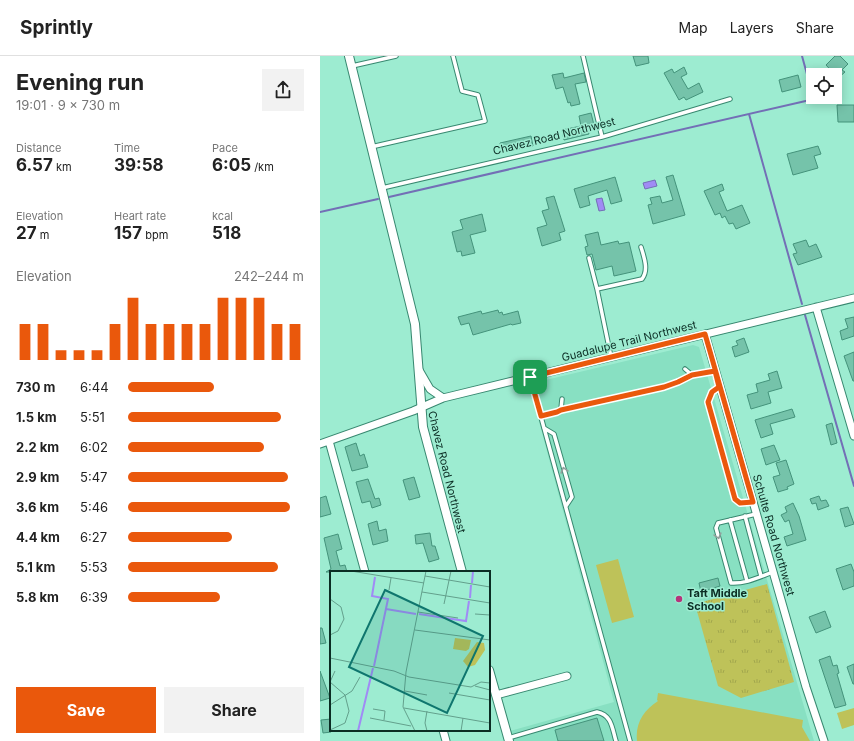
<!DOCTYPE html>
<html lang="en">
<head>
<meta charset="utf-8">
<style>
	:root { --surface:#fff; --page:#f2f2f2; --text:#222; --muted:#767676; --line:#e0e0e0; --accent:#ea580c }
	body { margin:0; font-family:Inter,sans-serif; background:var(--page); color:var(--text); height:100vh; display:flex; flex-direction:column; font-size:15px; white-space:nowrap }
	* { box-sizing:border-box; margin:0 }
	p { font-size:13px; color:var(--muted) }
	.icon { flex:none; width:22px; height:22px; fill:none; stroke:currentColor; stroke-width:2; stroke-linecap:round; stroke-linejoin:round }
	.map { position:relative; flex:1; overflow:hidden }
	.details { display:flex; flex-direction:column; background:var(--surface); width:320px }
	.details>* { flex:none }
	.tools { position:absolute; left:486px; top:12px; display:grid; gap:8px }
	.tools a { display:grid; place-items:center; width:36px; height:36px; border-radius:0px; background:var(--surface); box-shadow:0 2px 10px #0003; font-size:20px }
	.pin { position:absolute; display:grid; place-items:center; width:34px; height:34px; color:#fff; margin:-17px; border-radius:8px; box-shadow:0 2px 6px #0006 }
	.round { display:grid; place-items:center; flex:none; width:42px; height:42px; border-radius:0px; background:var(--page) }
	.head { display:flex; align-items:center; justify-content:space-between; height:68px; padding:0 16px }
	h1 { font-size:22px; font-weight:700; line-height:30px }
	.figures { display:grid; grid-template-columns:repeat(3,1fr); gap:6px; height:68px; padding:4px 16px }
	.figures div { display:grid; align-content:center }
	.figures b { font-size:17px; font-weight:700 }
	.figures small { font-size:11px; font-weight:400 }
	.figures p { font-size:11px }
	.chart { height:112px; padding:8px 16px }
	.chart p { display:flex; justify-content:space-between }
	.chart svg { width:100%; height:72px; margin-top:4px; stroke:var(--accent); stroke-width:6 }
	.action { display:flex; gap:8px; margin-top:auto; padding:8px 16px }
	.action a { flex:1; height:46px; border-radius:0px; background:var(--accent); color:#fff; font-size:16px; font-weight:700; line-height:46px; text-align:center }
	.action a+a { background:var(--page); color:var(--text) }
	ul { padding:0 16px; list-style:none; font-size:13px }
	li { display:grid; grid-template-columns:64px 48px 1fr; align-items:center; height:30px }
	li i { height:10px; border-radius:5px; background:var(--accent) }
	header { display:flex; align-items:center; gap:24px; box-sizing:border-box; height:56px; padding:0 20px; background:var(--surface); border-bottom:1px solid var(--line) }
	header strong { font-size:19px }
	nav { display:flex; gap:22px; margin-inline-start:auto; font-size:14px }
	main { display:flex; flex:1; min-height:0 }
	.map>svg:first-child { display:block }
</style>
</head>
<body>
<header>
<strong>Sprintly</strong>
<nav><a>Map</a><a>Layers</a><a>Share</a></nav>
</header>
<main>
<section class="details">
<div class="head"><div><h1>Evening run</h1><p>19:01 · 9 × 730 m</p></div><a class="round"><svg class="icon" aria-label="share" viewBox="0 0 24 24"><path d="M12 15V3M7 8l5-5 5 5M5 13v7h14v-7"/></svg></a></div>
<div class="figures">
<div><p>Distance</p><b>6.57<small> km</small></b></div>
<div><p>Time</p><b>39:58</b></div>
<div><p>Pace</p><b>6:05<small> /km</small></b></div>
</div>
<div class="figures">
<div><p>Elevation</p><b>27<small> m</small></b></div>
<div><p>Heart rate</p><b>157<small> bpm</small></b></div>
<div><p>kcal</p><b>518</b></div>
</div>
<div class="chart"><p><span>Elevation</span>242–244 m</p>
<svg viewBox="0 0 160 44" preserveAspectRatio="none"><path d="M5 44V22M15 44V22M25 44V38M35 44V38M45 44V38M55 44V22M65 44V6M75 44V22M85 44V22M95 44V22M105 44V22M115 44V6M125 44V6M135 44V6M145 44V22M155 44V22"/></svg>
</div>
<ul>
<li><b>730 m</b>6:44<i style="width:49%"></i></li>
<li><b>1.5 km</b>5:51<i style="width:87%"></i></li>
<li><b>2.2 km</b>6:02<i style="width:77%"></i></li>
<li><b>2.9 km</b>5:47<i style="width:91%"></i></li>
<li><b>3.6 km</b>5:46<i style="width:92%"></i></li>
<li><b>4.4 km</b>6:27<i style="width:59%"></i></li>
<li><b>5.1 km</b>5:53<i style="width:85%"></i></li>
<li><b>5.8 km</b>6:39<i style="width:52%"></i></li>
</ul>
<div class="action"><a>Save</a><a>Share</a></div>
</section>
<div class="map">
<svg width="534" height="685" viewBox="0 0 534 685">
	<defs>
		<pattern id="grass-tufts" width="24" height="20" patternUnits="userSpaceOnUse"><rect width="24" height="20" fill="#bec259"/><path d="M3 7l-1-3M5 7V3M7 7l1-3M15 17l-1-3M17 17v-4M19 17l1-3" fill="none" stroke="#a2a74d"/></pattern>
	</defs>
	<rect width="100%" height="100%" fill="#9decd1"/>
	<path fill="#88e0c2" d="M373 289 379 291 494 685H193L190 675 294 646 209 328Z"/>
	<path fill="url(#grass-tufts)" d="M447 528 474 626 421 642 398 630 375 548Z"/>
	<path fill="#bec259" d="M298 503 314 561 292 567 276 509Z
		M338 637 483 664 482 671 490 685H317C315 667 324 654 338 645L337 644Z
		M534 652V669L522 673 517 657Z"/>
	<path fill="#a08bf5" stroke="#736fb6" d="M335 124 337 130 325 133 323 127Z
		M282 142 285 154 279 155 276 143Z"/>
	<g fill="none" stroke-linecap="round" stroke-linejoin="round">
		<path stroke="#736fb6" stroke-width="2" d="M429 58 482 248
			M69 141 490 44 493 40 482 0
			M0 156 58 143
			M485 259 534 430"/>
	</g>
	<path fill="#75c3aa" stroke="#44937b" d="M313 0H328L329 7 316 10Z
		M515 0H520L528 8 522 14 525 16 518 22 506 9Z
		M364 11 367 18 361 21 368 33 379 27 383 36 366 44 364 41 359 44 344 17 352 13 354 17Z
		M243 17 244 22 264 17 266 26 255 28 260 48 251 50 250 46 248 47 243 31 236 33 232 19Z
		M478 19 481 31 462 36 459 24Z
		M517 49H534V66H518Z
		M271 57 274 69 267 71 269 78 244 84 242 74 261 70 259 60Z
		M211 80 213 90 182 96 180 87Z
		M498 90 501 98 494 100 498 112 473 119 467 98Z
		M353 119 365 159 333 168 328 149 332 148 330 142 340 140 342 147 353 144 346 121Z
		M295 121 302 145 291 148 287 134 268 140 270 149 260 152 254 133Z
		M402 128 404 134 399 136 407 155 422 149 430 167 416 173 413 167 409 168 405 160 402 162 400 157 395 159 384 135Z
		M234 140 245 175 239 177 241 184 222 190 217 172 227 169 222 155 229 153 226 142Z
		M162 158 166 175 150 179 155 197 142 200 141 195 137 196 132 176 143 173 140 164Z
		M278 176 281 189 298 185 299 188 309 186 316 215 294 220 292 210 276 214 272 198 267 199 265 191 268 190 265 179Z
		M486 184 489 191 496 188 502 201 478 209 473 198 477 197 473 188Z
		M178 254 179 257 182 256 183 259 198 255 201 267 192 269 191 268 153 279 149 267 141 269 138 261 161 255 162 258Z
		M534 261V280L522 284 520 275 528 272 525 263Z
		M424 282 429 296 415 301 412 291 418 289 416 285Z
		M534 296V325H533L524 300Z
		M457 315 462 332 448 336 451 347 431 353 427 339 438 336 436 328 450 324 448 318Z
		M472 353 475 361 450 368 453 378 441 382 435 364Z
		M512 367 517 387 511 389 506 369Z
		M36 387 40 400 44 398 48 411 32 415 25 391Z
		M454 389 460 404 446 409 441 393Z
		M466 404 474 428 467 431 468 433 458 436 453 421 460 419 456 407Z
		M94 421 100 441 89 444 83 424Z
		M48 423 55 443 59 442 61 449 52 452 50 445 42 447 36 426Z
		M6 440 11 458 0 461V442Z
		M499 440 501 445 506 444 509 450 498 454 496 447 492 448 490 443Z
		M473 447 479 460 486 484 467 490 464 481 473 478 469 464 465 466 461 459 467 456 465 451Z
		M528 451 534 468 525 471 520 453Z
		M57 465 59 475 66 473 68 485 53 489 48 468Z
		M110 477 112 490H115L119 503 109 506 103 487 96 488 95 479Z
		M18 478 22 493 16 495 20 510 25 509 27 516H6L11 513 4 482Z
		M531 508 534 516V530L523 534 516 513Z
		M398 522 400 530 381 536 379 527Z
		M505 555 511 571 496 577 489 561Z
		M0 572H2L6 587 0 588Z
		M510 600 513 610 517 609 519 617 517 618 526 649 515 652 499 604Z
		M534 608V628H533L527 611Z
		M0 615 10 642 0 645Z
		M277 662 284 685H238L235 674Z
		M11 663V676L3 677 1 664Z"/>
	<g fill="none" stroke-linecap="round" stroke-linejoin="round">
		<defs>
			<path id="service" d="M263 0 282 81
				M32 10 76 0
				M51 91 165 65 158 39 142 35 133 0
				M62 132 282 81 410 43
				M269 202 277 233
				M291 301 277 233 322 223C329 214 324 201 321 191
				M365 313 372 319 395 315
				M210 321 310 685
				M399 331 392 336 388 345 415 443 420 447 433 446
				M241 353 344 331 358 326 372 319
				M221 360 237 356 241 353 242 343
				M224 372 234 378 252 441 246 450
				M436 458 398 467 396 472 411 527C426 528 439 521 453 516
				M425 460 441 520
				M410 464 427 525
				M188 682 277 656C292 659 292 672 296 685"/>
			<path id="minor" d="M496 251 534 380
				M385 278 486 631 504 685
				M99 314 110 333 123 342
				M9 385 45 516
				M0 388 93 355 123 342 534 242
				M176 639 247 620
				M123 674 126 685"/>
			<path id="tertiary" d="M29 0 95 268 103 371 142 516
				M169 614 189 685"/>
		</defs>
		<use href="#service" stroke="#388870" stroke-width="5.5"/>
		<use href="#minor" stroke="#388870" stroke-width="9"/>
		<use href="#tertiary" stroke="#388870" stroke-width="10"/>
		<use href="#service" stroke="#fff" stroke-width="3.5"/>
		<use href="#minor" stroke="#fff" stroke-width="7"/>
		<use href="#tertiary" stroke="#fff" stroke-width="8"/>
	</g>
	<defs><path id="oneway-chevron" d="M-2-3.5L2.5 0L-2 3.5" fill="none" stroke-width="1.6" stroke-linecap="round" stroke-linejoin="round"/></defs>
	<g stroke="#91a09c">
		<use href="#oneway-chevron" transform="translate(244 414) rotate(-106)"/>
		<use href="#oneway-chevron" transform="translate(398 480) rotate(74)"/>
	</g>
	<g fill="none" stroke-linecap="round" stroke-linejoin="round">
		<defs>
			<path id="route" d="M210 321 385 278 433 446 420 447 415 443 388 346 392 336 399 331 395 315 372 319 358 326 344 331 241 354 237 356 221 360 210 321"/>
		</defs>
		<use href="#route" stroke="#fff" stroke-width="8"/>
		<use href="#route" stroke="#ea580c" stroke-width="5"/>
	</g>
	<circle fill="#b5337b" stroke="#9decd1" stroke-width="1.5" cx="359" cy="543" r="4"/>
	<g text-anchor="middle" stroke-width="3" stroke-linejoin="round" paint-order="stroke">
		<g font-size="11" fill="#0b2d24" stroke="#9decd1">
			<text transform="translate(234 80) rotate(-14)" y="4">Chavez Road Northwest</text>
			<text transform="translate(309 285) rotate(-14)" y="4">Guadalupe Trail Northwest</text>
			<text transform="translate(127 416) rotate(76)" y="4">Chavez Road Northwest</text>
			<text transform="translate(454 479) rotate(74)" y="4">Schulte Road Northwest</text>
		</g>
		<g font-size="11" font-weight="bold" fill="#0b2d24" stroke="#9decd1" text-anchor="start">
			<text x="367" y="541">Taft Middle<tspan x="367" dy="13">School</tspan></text>
		</g>
	</g>
	<g transform="translate(10 515)">
		<rect width="160" height="160" fill="#9decd1"/>
		<path d="M125 67 141 69 139 78 136 80 123 78Z" fill="#bec259"/>
		<path d="M147 71 154 72 155 79 145 94 138 96 133 90Z" fill="#bec259"/>
		<path fill="none" stroke="#a08bf5" stroke-width="2" d="M142 12 143 0M140 27 141 14M56 38 86 43M89 43 136 50 139 30M44 95 58 28 42 25 45 6M28 160 43 97"/>
		<path fill="none" stroke="#63a08c" stroke-width="1" d="M21 0 94 12M95 5 160 16M59 19 61 7M92 21 160 32M0 28 11 36 14 48 8 60 0 64M114 33 121 0M88 41 128 47M145 43 160 44M85 59 160 69M0 87 64 100 79 106 141 116 151 111 160 112M0 111 15 124 19 140 15 152 0 159M0 111 5 100M145 115 160 119M75 120 97 124M119 122 160 129M0 134 22 120 30 106M74 137 160 152M43 138 55 140 54 149M40 147 81 155M85 160 73 136 76 101 96 0M97 160 95 152 97 140M131 160 133 147"/>
		<path fill="#0f766e" fill-opacity="0.15" stroke="#0f766e" stroke-width="2" d="M55 19 153 65 117 142 19 96Z"/>
		<rect width="160" height="160" fill="none" stroke="#0b2d24" stroke-width="2"/>
	</g>
</svg>
<div class="tools">
<a><svg class="icon" aria-label="locate" viewBox="0 0 24 24"><circle cx="12" cy="12" r="6"/><path d="M12 2v4M12 18v4M2 12h4M18 12h4"/></svg></a>
</div>
<div class="pin" style="left:210px;top:321px;background:#1e9e55"><svg class="icon" aria-label="arrive" viewBox="0 0 24 24"><path d="M6 21V4h12l-3 4 3 4H6"/></svg></div>
</div>
</main>
</body>
</html>
